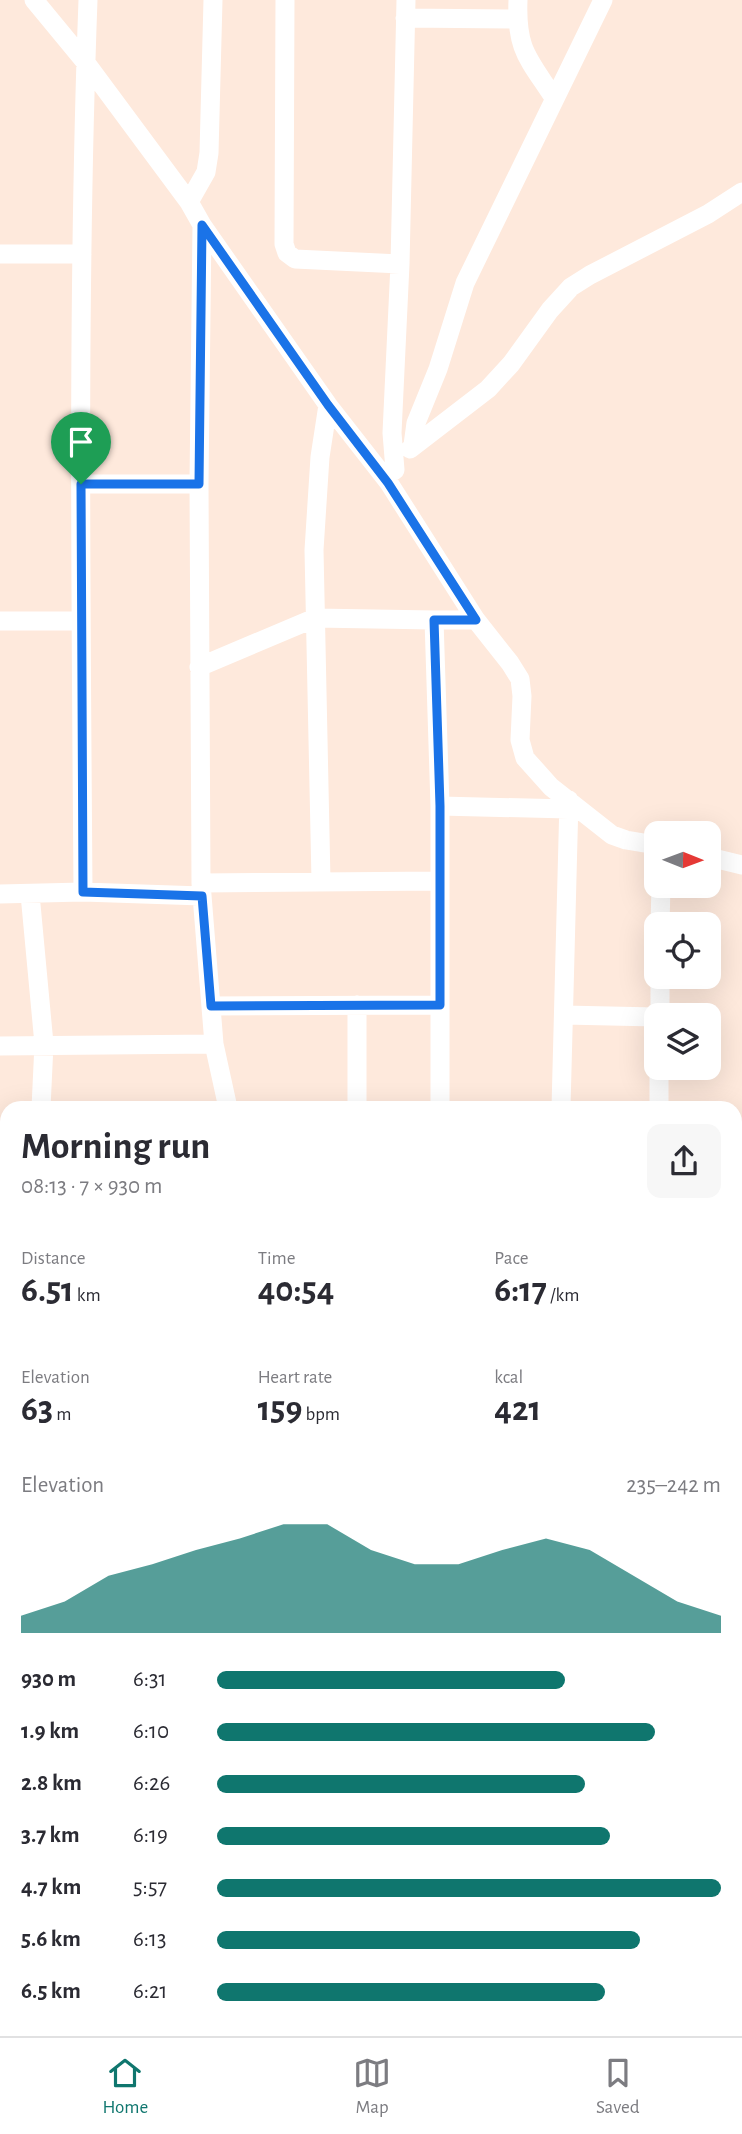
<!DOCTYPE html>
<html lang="en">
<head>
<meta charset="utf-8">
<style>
	:root { --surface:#fff; --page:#f7f7f7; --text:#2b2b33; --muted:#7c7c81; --line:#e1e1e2; --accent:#0f766e }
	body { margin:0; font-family:"Alegreya Sans",sans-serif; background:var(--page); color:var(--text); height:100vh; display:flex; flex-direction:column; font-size:26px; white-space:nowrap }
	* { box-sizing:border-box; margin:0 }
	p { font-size:23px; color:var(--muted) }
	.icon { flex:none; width:38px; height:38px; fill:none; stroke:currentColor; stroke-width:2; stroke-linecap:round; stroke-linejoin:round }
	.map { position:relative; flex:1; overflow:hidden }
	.panel { position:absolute; left:0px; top:1101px; width:742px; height:936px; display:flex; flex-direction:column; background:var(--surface); border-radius:21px 21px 0 0; box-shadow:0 7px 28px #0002 }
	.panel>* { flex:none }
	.needle { width:46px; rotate:91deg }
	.fabs { position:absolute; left:644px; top:821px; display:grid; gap:14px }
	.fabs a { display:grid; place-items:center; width:77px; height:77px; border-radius:14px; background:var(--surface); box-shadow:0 7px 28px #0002; font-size:35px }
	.pin { position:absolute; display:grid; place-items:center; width:60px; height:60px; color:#fff; margin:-72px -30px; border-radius:50% 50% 50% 0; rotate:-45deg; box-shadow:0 0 7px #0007 }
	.pin .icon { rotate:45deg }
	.round { display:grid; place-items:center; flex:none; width:74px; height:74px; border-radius:14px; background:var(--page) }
	.headline { display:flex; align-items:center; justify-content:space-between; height:119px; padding:0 21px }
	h1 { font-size:38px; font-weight:600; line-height:52px }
	.metrics { display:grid; grid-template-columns:repeat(3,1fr); gap:10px; height:119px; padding:7px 21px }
	.metrics div { display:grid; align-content:center }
	.metrics b { font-size:35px; font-weight:600 }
	.metrics small { font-size:19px; font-weight:400 }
	.metrics p { font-size:19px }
	.chart { height:196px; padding:14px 21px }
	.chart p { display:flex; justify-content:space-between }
	.chart svg { width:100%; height:126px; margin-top:7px; fill:var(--accent); opacity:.7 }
	ul { padding:0 21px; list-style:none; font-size:23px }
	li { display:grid; grid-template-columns:112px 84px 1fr; align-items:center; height:52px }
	li i { height:18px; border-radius:9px; background:var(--accent) }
	.tabs { display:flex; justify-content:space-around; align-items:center; height:98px; border-top:2px solid var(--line); background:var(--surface); font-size:19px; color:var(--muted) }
	.tabs a { display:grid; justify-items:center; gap:4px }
	.tabs .on { color:var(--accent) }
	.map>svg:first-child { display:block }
</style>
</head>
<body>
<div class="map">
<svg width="742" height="2036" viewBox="0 0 742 2036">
	<rect width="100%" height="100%" fill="#fee9dc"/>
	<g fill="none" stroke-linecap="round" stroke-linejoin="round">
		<path stroke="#fff" stroke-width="19" d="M34 0 86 63 189 202 202 225 328 405 389 483 476 620 510 663 520 679 522 696 520 740 525 758 551 787 612 835 626 840 656 845
			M285 0 284 244 287 253 295 259 400 264
			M518 0C516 50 528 58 554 98
			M405 18 517 19
			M189 202 206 172 209 153 213 0
			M202 225 199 484 201 883 214 1044 228 1108
			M0 254H82
			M413 445 416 423 438 369 465 283 603 0
			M410 449 488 389 511 364 550 310 571 287 590 275 708 214 742 192
			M395 470 392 433 400 264 406 0
			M81 484H199
			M434 620H476
			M0 621H81
			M199 667 315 618 434 620 440 806V1108
			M440 806 569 809
			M709 857 742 865
			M321 881 314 550 320 457 328 405
			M201 883 440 881
			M83 892C81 595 77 297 88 0
			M0 894 83 892 202 896
			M30 894 44 1044 41 1108
			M660 924 661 886
			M357 1005V1108
			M211 1006 440 1005
			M564 1015 656 1017
			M660 1015V976
			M0 1046 214 1044
			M561 1108 569 800
			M659 1108V1068
			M735 1250H742
			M0 1256H7
			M0 1383H7
			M0 1539H7
			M735 1630H742
			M3 1895 7 1827
			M735 1981 742 1984
			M3 2011 5 2036
			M735 2020 742 2024
			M306 2030V2036
			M448 2036V2030
			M563 2036V2030
			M685 2036V2030"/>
	</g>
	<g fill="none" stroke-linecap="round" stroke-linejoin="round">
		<defs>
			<path id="route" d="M202 225 328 405 388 483 476 620H434L440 806V1005L211 1006 202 896 83 892 81 484H199Z"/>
		</defs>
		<use href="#route" stroke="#fff" stroke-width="14"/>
		<use href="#route" stroke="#1a73e8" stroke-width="9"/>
	</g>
</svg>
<div class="fabs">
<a><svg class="needle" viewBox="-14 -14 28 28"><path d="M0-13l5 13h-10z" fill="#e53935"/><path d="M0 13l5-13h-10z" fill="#7c7c81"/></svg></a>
<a><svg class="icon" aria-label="locate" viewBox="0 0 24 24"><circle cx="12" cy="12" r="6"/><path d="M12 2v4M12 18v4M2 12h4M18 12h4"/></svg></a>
<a><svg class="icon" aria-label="layers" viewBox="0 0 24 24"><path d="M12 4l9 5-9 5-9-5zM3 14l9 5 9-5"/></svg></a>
</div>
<div class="pin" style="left:81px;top:484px;background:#1e9e55"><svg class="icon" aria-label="arrive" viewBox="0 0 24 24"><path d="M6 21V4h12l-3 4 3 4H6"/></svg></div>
<section class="panel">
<div class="headline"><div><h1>Morning run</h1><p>08:13 · 7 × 930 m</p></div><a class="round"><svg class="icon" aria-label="share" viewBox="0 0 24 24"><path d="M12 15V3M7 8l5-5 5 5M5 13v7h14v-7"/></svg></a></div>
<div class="metrics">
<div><p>Distance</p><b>6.51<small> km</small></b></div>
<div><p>Time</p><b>40:54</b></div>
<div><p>Pace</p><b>6:17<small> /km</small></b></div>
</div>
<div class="metrics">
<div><p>Elevation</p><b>63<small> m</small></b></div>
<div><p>Heart rate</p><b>159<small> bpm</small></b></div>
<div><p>kcal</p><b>421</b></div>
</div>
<div class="chart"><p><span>Elevation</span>235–242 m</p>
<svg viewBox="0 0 160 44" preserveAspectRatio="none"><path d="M0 44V38L10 33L20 24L30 20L40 15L50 11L60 6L70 6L80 15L90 20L100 20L110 15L120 11L130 15L140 24L150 33L160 38V44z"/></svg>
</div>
<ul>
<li><b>930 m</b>6:31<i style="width:69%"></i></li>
<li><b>1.9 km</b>6:10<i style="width:87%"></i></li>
<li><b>2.8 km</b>6:26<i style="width:73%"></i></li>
<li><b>3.7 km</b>6:19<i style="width:78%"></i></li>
<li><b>4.7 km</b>5:57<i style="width:100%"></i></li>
<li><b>5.6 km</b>6:13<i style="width:84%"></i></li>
<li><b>6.5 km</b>6:21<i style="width:77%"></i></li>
</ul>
</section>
</div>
<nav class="tabs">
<a class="on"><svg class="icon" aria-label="home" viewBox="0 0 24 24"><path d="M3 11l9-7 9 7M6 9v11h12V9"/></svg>Home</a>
<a><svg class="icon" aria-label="map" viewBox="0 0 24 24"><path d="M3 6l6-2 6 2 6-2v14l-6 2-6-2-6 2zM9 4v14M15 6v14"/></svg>Map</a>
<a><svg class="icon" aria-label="saved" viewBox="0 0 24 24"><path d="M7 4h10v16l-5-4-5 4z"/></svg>Saved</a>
</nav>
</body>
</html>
